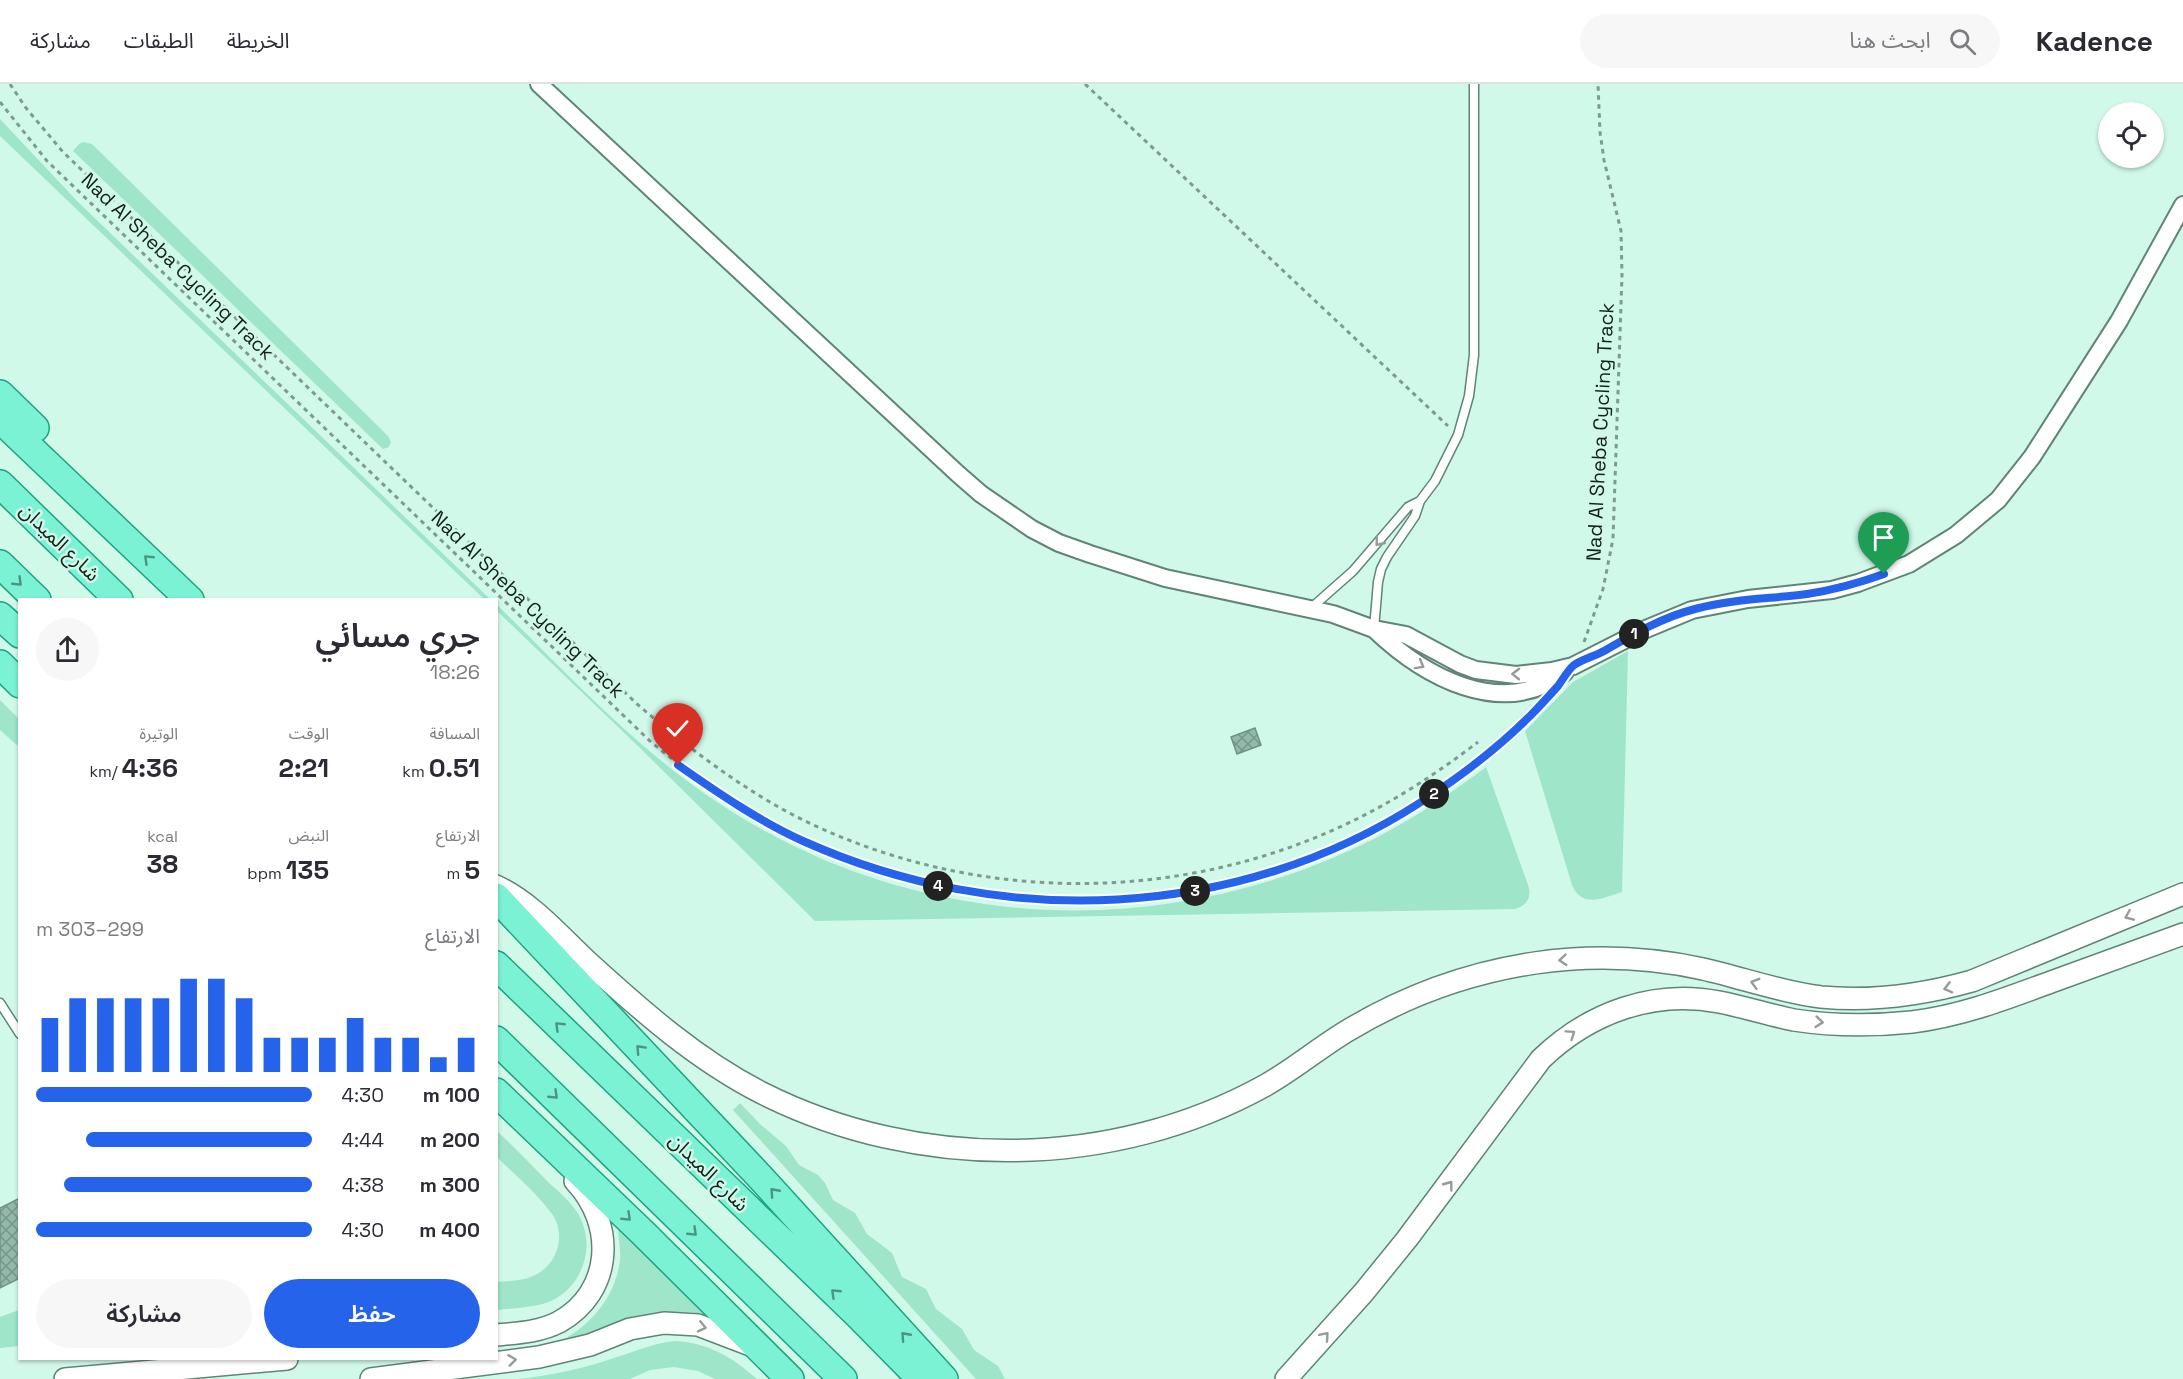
<!DOCTYPE html>
<html lang="ar">
<head>
<meta charset="utf-8">
<style>
	:root { --surface:#fff; --page:#f7f7f7; --text:#2b2b33; --muted:#7c7c81; --line:#e1e1e2; --accent:#2563eb }
	body { margin:0; font-family:"Space Grotesk","Noto Sans Arabic",sans-serif; background:var(--page); color:var(--text); direction:rtl; height:100vh; display:flex; flex-direction:column; font-size:22px; white-space:nowrap }
	* { box-sizing:border-box; margin:0 }
	p { font-size:20px; color:var(--muted) }
	.icon { flex:none; width:33px; height:33px; fill:none; stroke:currentColor; stroke-width:2; stroke-linecap:round; stroke-linejoin:round }
	.map { position:relative; flex:1; overflow:hidden; direction:ltr }
	.drawer { position:absolute; left:18px; top:514px; width:480px; height:762px; display:flex; flex-direction:column; background:var(--surface); border-radius:0px; box-shadow:0 2px 4px #0004; direction:rtl }
	.drawer>* { flex:none }
	.controls { position:absolute; left:2098px; top:18px; display:grid; gap:12px }
	.controls a { display:grid; place-items:center; width:66px; height:66px; border-radius:50%; background:var(--surface); box-shadow:0 2px 4px #0004; font-size:30px }
	.pin { position:absolute; display:grid; place-items:center; width:51px; height:51px; color:#fff; margin:-62px -26px; border-radius:50% 50% 50% 0; rotate:-45deg; box-shadow:0 0 6px #0007 }
	.pin .icon { rotate:45deg }
	.km { position:absolute; width:30px; height:30px; margin:-15px; border-radius:50%; background:#222; color:#fff; font-size:16px; line-height:30px; text-align:center }
	.round { display:grid; place-items:center; flex:none; width:63px; height:63px; border-radius:32px; background:var(--page) }
	.headline { display:flex; align-items:center; justify-content:space-between; height:102px; padding:0 18px }
	h1 { font-size:33px; font-weight:600; line-height:45px }
	.figures { display:grid; grid-template-columns:repeat(3,1fr); gap:9px; height:102px; padding:6px 18px }
	.figures div { display:grid; align-content:center }
	.figures b { font-size:26px; font-weight:600 }
	.figures small { font-size:16px; font-weight:400 }
	.figures p { font-size:16px }
	.chart { height:168px; padding:12px 18px }
	.chart p { display:flex; justify-content:space-between }
	.chart svg { width:100%; height:108px; margin-top:6px; stroke:var(--accent); stroke-width:6 }
	.button { display:flex; gap:12px; margin-top:auto; padding:12px 18px }
	.button a { flex:1; height:69px; border-radius:36px; background:var(--accent); color:#fff; font-size:24px; font-weight:600; line-height:69px; text-align:center }
	.button a+a { background:var(--page); color:var(--text) }
	ul { padding:0 18px; list-style:none; font-size:20px }
	li { display:grid; grid-template-columns:96px 72px 1fr; align-items:center; height:45px }
	li i { height:15px; border-radius:8px; background:var(--accent) }
	header { display:flex; align-items:center; gap:36px; box-sizing:border-box; height:84px; padding:0 30px; background:var(--surface); border-bottom:2px solid var(--line) }
	header strong { font-size:28px }
	nav { display:flex; gap:33px; margin-inline-start:auto; font-size:21px }
	.search { width:420px; height:54px; background:var(--page); display:flex; align-items:center; gap:15px; box-sizing:border-box; padding:0 21px; border-radius:33px; color:var(--muted); font-size:22px }
	.map>svg:first-child { display:block }
</style>
</head>
<body>
<header>
<strong>Kadence</strong>
<div class="search"><svg class="icon" aria-label="search" viewBox="0 0 24 24"><circle cx="10" cy="10" r="6"/><path d="M15 15l6 6"/></svg>ابحث هنا</div>
<nav><a>الخريطة</a><a>الطبقات</a><a>مشاركة</a></nav>
</header>
<div class="map">
<svg width="2183" height="1295" viewBox="0 0 2183 1295">
	<defs>
		<pattern id="building-cross-hatch" width="8" height="8" patternUnits="userSpaceOnUse" patternTransform="scale(1.5)"><rect width="8" height="8" fill="#92b9aa"/><path d="M0 0l8 8M0 8l8-8" fill="none" stroke="#76968a"/></pattern>
	</defs>
	<rect width="100%" height="100%" fill="#d1f9e9"/>
	<path fill="#9ee5ca" d="M0 35 77 117 491 516H485L0 52Z
		M83 58 92 60 388 352 391 358 389 363 383 365 73 67 79 60Z
		M497 521C566 588 633 662 714 716 915 852 1174 862 1387 748 1422 729 1454 707 1486 683L1528 801C1532 813 1527 822 1515 825L815 837 639 663 497 527Z
		M1628 567 1622 808C1603 814 1582 825 1572 801L1525 647 1573 598Z
		M0 616 19 635V663L0 646Z
		M740 1019 760 1040 786 1062 799 1081 818 1091 825 1099 833 1116 855 1129 867 1150 892 1169 902 1193 926 1205 936 1225 962 1245 974 1266 998 1282 1005 1295H976L733 1026Z
		M496 1046C514 1063 531 1080 548 1098 558 1107 569 1116 577 1128 597 1159 584 1202 551 1217 534 1224 514 1224 497 1226V1198C509 1197 522 1197 533 1192 557 1182 567 1151 552 1130 538 1110 514 1090 497 1073Z
		M618 1143 711 1231C654 1220 615 1241 564 1260L563 1256C593 1239 616 1211 620 1176 621 1165 618 1154 618 1143Z
		M19 1226V1262L0 1264V1233Z
		M675 1257C709 1259 732 1273 757 1295H715L698 1287 674 1283 650 1286 630 1295H517C551 1292 585 1284 617 1273 637 1267 654 1259 675 1257Z"/>
	<path fill="url(#building-cross-hatch)" stroke="#6f9486" stroke-width="1.5" d="M1255 644 1261 661 1237 670 1231 653Z
		M20 1114V1194L0 1204V1124Z"/>
	<g fill="none" stroke-linecap="round" stroke-linejoin="round">
		<defs>
			<path id="service" d="M1310 525 1353 487 1408 423 1420 417
				M1374 545 1378 498 1381 485 1387 473 1415 432 1420 417 1435 397 1458 351 1469 312 1474 271V0
				M0 919 20 950"/>
			<path id="minor" d="M539 0 958 390 981 410 1032 445 1059 459 1090 470 1165 494 1333 530 1374 545 1406 551 1460 580 1476 586 1516 591 1552 587 1573 582 1646 545 1692 526 1748 515 1832 506 1858 499 1909 480 1956 451 1998 416 2032 373 2119 237 2183 121
				M1374 545C1423 592 1502 637 1565 588"/>
			<path id="tertiary" d="M496 802C532 819 560 852 589 879 643 928 697 976 762 1009 919 1088 1113 1086 1266 1001 1294 985 1319 964 1347 947 1405 912 1468 889 1535 879 1590 871 1648 873 1703 885 1743 894 1780 908 1821 913 1873 918 1922 911 1972 897L2183 810
				M496 1251C518 1249 540 1248 559 1238 613 1208 616 1140 575 1097
				M65 1295 287 1275
				M371 1295 539 1273 590 1261 630 1245 664 1239 698 1241 753 1262
				M1286 1295 1364 1208 1407 1155 1541 975C1589 929 1653 905 1719 918 1745 923 1769 931 1794 936 1833 942 1873 942 1912 938 1961 932 2005 915 2051 898 2095 882 2139 866 2183 850"/>
			<path id="primary" d="M0 310 35 344
				M0 335 190 516
				M0 400 119 516
				M0 480 37 516
				M0 532 20 550
				M0 580 20 600
				M496 813 761 1094 944 1295
				M496 881 859 1232 921 1295
				M496 956 843 1295
				M496 1008 643 1149 790 1295"/>
		</defs>
		<use href="#service" stroke="#608577" stroke-width="11"/>
		<use href="#minor" stroke="#608577" stroke-width="20"/>
		<use href="#tertiary" stroke="#608577" stroke-width="24"/>
		<use href="#primary" stroke="#1ca480" stroke-width="30"/>
		<path stroke="#7e9b90" stroke-width="3" stroke-dasharray="4.5 4.5" stroke-linecap="butt" d="M10 0 26 24 63 68 637 620C686 662 738 702 795 732 965 818 1167 822 1340 743 1390 720 1435 691 1478 658
			M1085 0 1448 342
			M0 18 47 77 651 658C697 696 746 729 799 755 976 841 1192 838 1367 749 1431 716 1493 673 1541 620
			M1584 558 1603 505 1613 455 1622 191 1621 147 1604 76 1600 48 1598 0"/>
		<use href="#service" stroke="#fff" stroke-width="8"/>
		<use href="#minor" stroke="#fff" stroke-width="16"/>
		<use href="#tertiary" stroke="#fff" stroke-width="21"/>
		<use href="#primary" stroke="#7af2d3" stroke-width="27"/>
	</g>
	<defs><path id="oneway-chevron" d="M-2-3.5L2.5 0L-2 3.5" fill="none" stroke-width="1.6" stroke-linecap="round" stroke-linejoin="round" transform="scale(1.5)"/></defs>
	<g stroke="#959c99">
		<use href="#oneway-chevron" transform="translate(1379 458) rotate(129)"/>
		<use href="#oneway-chevron" transform="translate(1420 581) rotate(29)"/>
		<use href="#oneway-chevron" transform="translate(1516 590) rotate(-179)"/>
		<use href="#oneway-chevron" transform="translate(2129 832) rotate(157)"/>
		<use href="#oneway-chevron" transform="translate(1563 876) rotate(175)"/>
		<use href="#oneway-chevron" transform="translate(1755 899) rotate(-164)"/>
		<use href="#oneway-chevron" transform="translate(1948 904) rotate(166)"/>
		<use href="#oneway-chevron" transform="translate(1819 938) rotate(6)"/>
		<use href="#oneway-chevron" transform="translate(1571 950) rotate(-35)"/>
		<use href="#oneway-chevron" transform="translate(1449 1101) rotate(-53)"/>
		<use href="#oneway-chevron" transform="translate(702 1243) rotate(13)"/>
		<use href="#oneway-chevron" transform="translate(1325 1252) rotate(-49)"/>
		<use href="#oneway-chevron" transform="translate(512 1276) rotate(-7)"/>
	</g>
	<g stroke="#4c9481">
		<use href="#oneway-chevron" transform="translate(148 475) rotate(-136)"/>
		<use href="#oneway-chevron" transform="translate(18 498) rotate(44)"/>
		<use href="#oneway-chevron" transform="translate(559 942) rotate(-136)"/>
		<use href="#oneway-chevron" transform="translate(640 965) rotate(-133)"/>
		<use href="#oneway-chevron" transform="translate(554 1011) rotate(44)"/>
		<use href="#oneway-chevron" transform="translate(774 1108) rotate(-132)"/>
		<use href="#oneway-chevron" transform="translate(627 1133) rotate(44)"/>
		<use href="#oneway-chevron" transform="translate(693 1148) rotate(44)"/>
		<use href="#oneway-chevron" transform="translate(835 1209) rotate(-136)"/>
		<use href="#oneway-chevron" transform="translate(905 1252) rotate(-132)"/>
	</g>
	<g fill="none" stroke-linecap="round" stroke-linejoin="round">
		<defs>
			<path id="route" d="M678 681C718 709 759 737 803 757 1001 846 1238 837 1421 718 1460 693 1498 664 1531 631 1540 622 1549 612 1558 602 1563 595 1568 586 1574 581 1583 575 1595 572 1604 567 1632 551 1663 533 1695 525 1732 515 1769 515 1807 510 1833 506 1859 499 1884 490"/>
		</defs>
		<use href="#route" stroke="#fff" stroke-width="12"/>
		<use href="#route" stroke="#2563eb" stroke-width="8"/>
	</g>
	<g text-anchor="middle" stroke-width="5" stroke-linejoin="round" paint-order="stroke">
		<g font-size="20" fill="#13221c" stroke="#d1f9e9">
			<text transform="translate(178 182) rotate(44)" y="7">Nad Al Sheba Cycling Track</text>
			<text transform="translate(1600 348) rotate(-87)" y="7">Nad Al Sheba Cycling Track</text>
			<text transform="translate(60 458) rotate(44)" y="7">شارع الميدان</text>
			<text transform="translate(528 520) rotate(44)" y="7">Nad Al Sheba Cycling Track</text>
			<text transform="translate(709 1088) rotate(44)" y="7">شارع الميدان</text>
		</g>
	</g>
</svg>
<div class="controls">
<a><svg class="icon" aria-label="locate" viewBox="0 0 24 24"><circle cx="12" cy="12" r="6"/><path d="M12 2v4M12 18v4M2 12h4M18 12h4"/></svg></a>
</div>
<div class="pin" style="left:1884px;top:490px;background:#1e9e55"><svg class="icon" aria-label="arrive" viewBox="0 0 24 24"><path d="M6 21V4h12l-3 4 3 4H6"/></svg></div>
<div class="pin" style="left:678px;top:681px;background:#d93025"><svg class="icon" aria-label="check" viewBox="0 0 24 24"><path d="M5 12l5 5 9-10"/></svg></div>
<b class="km" style="left:1634px;top:550px">1</b>
<b class="km" style="left:1434px;top:710px">2</b>
<b class="km" style="left:1195px;top:807px">3</b>
<b class="km" style="left:938px;top:802px">4</b>
<section class="drawer">
<div class="headline"><div><h1>جري مسائي</h1><p>18:26</p></div><a class="round"><svg class="icon" aria-label="share" viewBox="0 0 24 24"><path d="M12 15V3M7 8l5-5 5 5M5 13v7h14v-7"/></svg></a></div>
<div class="figures">
<div><p>المسافة</p><b>0.51<small> km</small></b></div>
<div><p>الوقت</p><b>2:21</b></div>
<div><p>الوتيرة</p><b>4:36<small> /km</small></b></div>
</div>
<div class="figures">
<div><p>الارتفاع</p><b>5<small> m</small></b></div>
<div><p>النبض</p><b>135<small> bpm</small></b></div>
<div><p>kcal</p><b>38</b></div>
</div>
<div class="chart"><p><span>الارتفاع</span>299–303 m</p>
<svg viewBox="0 0 160 44" preserveAspectRatio="none"><path d="M5 44V22M15 44V14M25 44V14M35 44V14M45 44V14M55 44V6M65 44V6M75 44V14M85 44V30M95 44V30M105 44V30M115 44V22M125 44V30M135 44V30M145 44V38M155 44V30"/></svg>
</div>
<ul>
<li><b>100 m</b>4:30<i style="width:100%"></i></li>
<li><b>200 m</b>4:44<i style="width:82%"></i></li>
<li><b>300 m</b>4:38<i style="width:90%"></i></li>
<li><b>400 m</b>4:30<i style="width:100%"></i></li>
</ul>
<div class="button"><a>حفظ</a><a>مشاركة</a></div>
</section>
</div>
</body>
</html>
